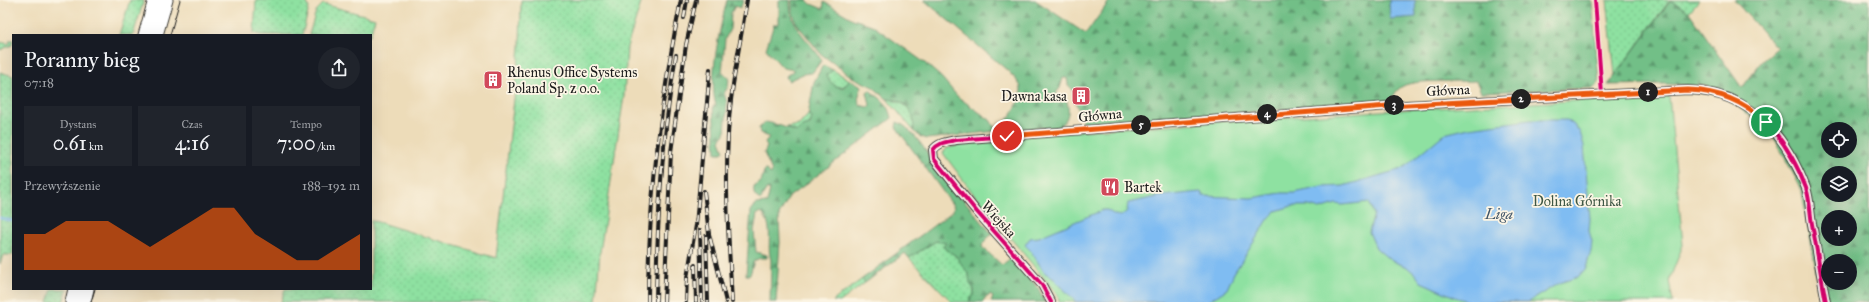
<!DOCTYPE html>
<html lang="pl">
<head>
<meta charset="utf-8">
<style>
	:root { --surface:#171b24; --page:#20242c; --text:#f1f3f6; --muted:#9ea1a6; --accent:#ea580c }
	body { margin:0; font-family:"IM FELL Great Primer",serif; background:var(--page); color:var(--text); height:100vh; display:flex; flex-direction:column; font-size:15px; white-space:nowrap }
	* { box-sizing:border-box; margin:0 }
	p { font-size:13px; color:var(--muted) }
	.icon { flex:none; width:22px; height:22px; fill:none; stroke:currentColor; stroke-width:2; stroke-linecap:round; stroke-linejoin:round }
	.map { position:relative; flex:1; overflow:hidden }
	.drawer { position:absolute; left:12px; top:34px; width:360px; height:256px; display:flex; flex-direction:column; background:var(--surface); border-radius:0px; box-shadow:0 4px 16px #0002 }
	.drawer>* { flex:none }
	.controls { position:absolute; left:1821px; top:122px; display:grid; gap:8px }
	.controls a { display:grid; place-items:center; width:36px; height:36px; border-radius:50%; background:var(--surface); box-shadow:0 4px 16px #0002; font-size:20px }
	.pin { position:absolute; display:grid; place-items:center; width:34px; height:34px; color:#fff; margin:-17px; border:2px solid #fff; border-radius:50%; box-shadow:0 1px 4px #0007 }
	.km { position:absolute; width:20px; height:20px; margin:-10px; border-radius:50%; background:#222; color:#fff; font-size:11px; line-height:20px; text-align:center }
	.round { display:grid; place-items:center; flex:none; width:42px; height:42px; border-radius:21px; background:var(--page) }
	.overview { display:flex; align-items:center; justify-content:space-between; height:68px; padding:0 12px }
	h1 { font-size:22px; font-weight:600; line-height:30px }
	.stats { display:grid; grid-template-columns:repeat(3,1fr); gap:6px; height:68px; padding:4px 12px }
	.stats div { display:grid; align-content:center; border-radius:0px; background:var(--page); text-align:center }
	.stats b { font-size:20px; font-weight:600 }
	.stats small { font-size:11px; font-weight:400 }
	.stats p { font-size:11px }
	.chart { height:112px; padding:8px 12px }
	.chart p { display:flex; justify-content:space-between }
	.chart svg { width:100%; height:72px; margin-top:4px; fill:var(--accent); opacity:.7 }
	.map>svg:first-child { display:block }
</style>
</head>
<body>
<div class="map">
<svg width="1869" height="302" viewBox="0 0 1869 302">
	<defs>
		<pattern id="grass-dots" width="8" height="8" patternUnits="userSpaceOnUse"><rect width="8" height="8" fill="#8ee1a1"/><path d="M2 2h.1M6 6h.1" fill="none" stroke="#7ac08a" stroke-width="1.8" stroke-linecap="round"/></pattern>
		<pattern id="forest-firs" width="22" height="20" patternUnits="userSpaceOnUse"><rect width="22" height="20" fill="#72bf87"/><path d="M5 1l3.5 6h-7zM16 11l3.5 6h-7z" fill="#5d9a6e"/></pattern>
	</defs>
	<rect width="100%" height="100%" fill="#fcf5e5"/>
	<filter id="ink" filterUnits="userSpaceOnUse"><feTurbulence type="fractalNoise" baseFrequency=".025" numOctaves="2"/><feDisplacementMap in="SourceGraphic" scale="8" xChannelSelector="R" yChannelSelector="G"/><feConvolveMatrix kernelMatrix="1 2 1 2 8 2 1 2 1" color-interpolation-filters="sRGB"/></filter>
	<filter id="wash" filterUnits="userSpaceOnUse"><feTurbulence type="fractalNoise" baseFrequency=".012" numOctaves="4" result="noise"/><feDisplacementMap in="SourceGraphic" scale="16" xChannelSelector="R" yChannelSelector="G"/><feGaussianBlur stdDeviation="0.9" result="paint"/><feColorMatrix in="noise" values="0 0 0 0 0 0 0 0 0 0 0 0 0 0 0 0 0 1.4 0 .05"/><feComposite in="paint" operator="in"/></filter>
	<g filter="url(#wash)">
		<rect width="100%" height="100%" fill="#eddcb9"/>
		<path fill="url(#grass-dots)" stroke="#557e5e" d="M130 0H144L133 35H119Z
			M256 0H306L309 8 302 35H260L254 33Z
			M521 0H642L627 47 624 96 600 252 596 302H281L285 289H371V220L496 258 520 47Z
			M1607 0H1699L1689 12 1670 0 1615 75Z
			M323 4 375 18 370 35H309L316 11Z
			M10 40H13L12 45 0 50V42L9 44Z
			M833 70 850 80C842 92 830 87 827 74Z
			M0 72 13 76V255H3L0 264Z
			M887 99C899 100 914 107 914 122 915 125 913 127 914 131Z
			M808 115 812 117V121L807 127H802L797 132 787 127 799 125Z
			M936 241 946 243 943 247C960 256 972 275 974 294L969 302H952L909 258Z
			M862 279 865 283 840 302 833 301Z
			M52 289H67L63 302H48Z"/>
		<path fill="url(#forest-firs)" stroke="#476e52" fill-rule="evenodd" d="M727 0H744L740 8 735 6 731 13 730 29 725 39 722 73 729 77 728 87 724 93 727 103 725 134 720 140 724 151 722 153H716L713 106H716C708 78 720 28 727 0Z
			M779 0H790C789 27 808 39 822 60L812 73 803 74 788 81 786 76 794 70 783 68 766 49 774 24H779Z
			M792 0H807L811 4 823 9 824 2 853 19 872 25 925 63 942 78 958 97 990 120 997 131C1007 121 1021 105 1021 89 1021 83 1012 76 1008 71L924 0H1035L1086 34 1110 0H1592L1599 83 1593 88 1481 92 1476 81C1459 82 1416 79 1403 86 1397 89 1394 95 1391 100L1084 126C1082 116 1073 100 1073 90L1068 85 1067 78H1063L1060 88 1056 93 1059 96H1065C1070 109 1070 117 1060 127L1013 129 927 139 919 136 914 131 913 116 906 105 897 100 887 99 873 87 852 77 821 54 796 23 792 10Z
			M1671 0 1689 12 1742 88 1762 61 1777 48 1734 0H1869V302H1822L1801 188 1772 134 1732 102 1707 86 1664 84 1608 85ZM1828 129H1850V151H1828ZM1828 173H1850V195H1828ZM1828 217H1850V239H1828ZM1828 261H1850V283H1828Z
			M823 65 833 70 827 75C829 82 836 89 844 87L850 80 862 86C859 96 853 106 869 107L870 105 867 92 869 90C881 99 889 103 892 118L789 197 779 215 780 242 776 302H770L771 260C766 247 775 223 761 213L757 214 754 231 756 252 767 255V258H760L754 261 750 275H746L751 211 756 204 767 203 770 189H766L761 200C755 197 753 195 754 187L761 182 764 171 766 170 771 174 772 171 764 153 767 147 765 142 769 137 760 133 759 128 766 122C778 124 786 128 797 132L802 127 810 125 812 117 808 115 814 82Z
			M897 122C913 127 931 160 941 172 958 193 975 213 992 234L983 243 982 247 1002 265 1012 257 1038 288 1045 302H991L993 297 990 295 984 299 983 302H969L974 294V289L970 284 969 275 956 256 943 247 946 243 936 241 909 258 905 253 865 283 862 279 952 212 954 207 896 127Z"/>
		<path fill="#8ee1a1" stroke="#557e5e" d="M1669 96 1683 245 1669 281 1673 302H1059L1058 295 972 192 943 153 947 148 1001 136 1396 110Z"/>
		<path fill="#7fbcf2" stroke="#4e6c87" d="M1389 0H1415L1416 17 1390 19Z
			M1530 120H1567L1573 124 1580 132 1584 146 1590 219 1589 231 1592 241 1591 251 1586 268 1578 277 1559 283 1528 302H1470L1455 297 1421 282 1415 274 1407 267 1390 260 1376 248 1369 232 1374 214 1369 202 1343 205 1336 204 1320 209 1309 206H1292L1276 211 1269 218 1234 273 1227 289 1207 302H1076L1054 279 1044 272 1031 251 1025 245 1030 238 1039 237 1103 210H1107L1115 215 1121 216 1127 211 1128 203 1161 196 1200 192 1203 193V196L1251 198 1281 193H1294L1322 187 1343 186 1402 169 1444 134 1469 128Z"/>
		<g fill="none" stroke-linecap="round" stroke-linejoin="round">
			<path stroke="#7fbcf2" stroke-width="2.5" d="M0 218 13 221"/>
		</g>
	</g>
	<g filter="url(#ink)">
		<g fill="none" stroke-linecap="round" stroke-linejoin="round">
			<defs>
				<path id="minor" d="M1051 302 1042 285 977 212 934 159 933 150C939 142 947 142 956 140L1388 106 1688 90C1750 92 1785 133 1806 188 1810 199 1810 213 1812 224 1817 250 1821 276 1826 302"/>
				<path id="primary" d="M145 35 155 0
					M156 35 166 0
					M72 302 75 289
					M84 302 87 289"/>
			</defs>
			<use href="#minor" stroke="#3b3934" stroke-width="10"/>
			<use href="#primary" stroke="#3b3934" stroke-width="15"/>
			<use href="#minor" stroke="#fff" stroke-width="8"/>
			<use href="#primary" stroke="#fff" stroke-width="13"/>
			<path stroke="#1c1c1c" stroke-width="1" d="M170 35 180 0
				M91 302 95 289"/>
			<defs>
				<path id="rail" d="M684 18 687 0
					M704 191 709 234 726 302
					M700 230 702 302
					M706 236 708 302
					M695 265 696 302
					M648 302C648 201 661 99 681 0
					M656 302C657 219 662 137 676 55
					M664 302 671 152 686 45 696 0
					M686 302 687 278 696 225 710 69
					M732 302C729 246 725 191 728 135 730 90 740 45 747 0"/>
			</defs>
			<use href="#rail" stroke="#1c1c1c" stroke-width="4"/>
			<use href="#rail" stroke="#fcf5e5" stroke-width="2.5" stroke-dasharray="8" stroke-linecap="butt"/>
			<defs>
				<path id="cycleway" d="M1595 0 1602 94
					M1051 302 1042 285 977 212 934 159 933 150C939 142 947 142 956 140L1388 106 1688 90C1750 92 1785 133 1806 188 1810 199 1810 213 1812 224 1817 250 1821 276 1826 302"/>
			</defs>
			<use href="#cycleway" stroke="#fcf5e5" stroke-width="6"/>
			<use href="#cycleway" stroke="#d6006c" stroke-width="4"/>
		</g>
	</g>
	<g fill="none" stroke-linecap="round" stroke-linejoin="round" filter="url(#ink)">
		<defs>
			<path id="route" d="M1007 136 1388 106 1688 90C1718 91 1744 101 1766 122"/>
		</defs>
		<use href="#route" stroke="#fff" stroke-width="8"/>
		<use href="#route" stroke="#ea580c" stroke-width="5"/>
	</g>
	<defs>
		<symbol id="building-square" viewBox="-11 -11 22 22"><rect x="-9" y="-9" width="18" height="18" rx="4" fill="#d1495b" stroke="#fcf5e5"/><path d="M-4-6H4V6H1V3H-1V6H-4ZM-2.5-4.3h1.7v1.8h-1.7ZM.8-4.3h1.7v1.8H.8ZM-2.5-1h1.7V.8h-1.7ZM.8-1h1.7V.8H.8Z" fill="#fff"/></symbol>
		<symbol id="restaurant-square" viewBox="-11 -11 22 22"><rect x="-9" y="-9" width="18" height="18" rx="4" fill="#d1495b" stroke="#fcf5e5"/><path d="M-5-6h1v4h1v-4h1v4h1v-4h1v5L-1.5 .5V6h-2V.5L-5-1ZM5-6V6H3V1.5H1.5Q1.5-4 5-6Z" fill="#fff"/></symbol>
	</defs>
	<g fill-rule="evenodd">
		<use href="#building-square" x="482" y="69" width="22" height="22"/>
		<use href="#building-square" x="1070" y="85" width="22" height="22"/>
		<use href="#restaurant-square" x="1099" y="176" width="22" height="22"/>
	</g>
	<g text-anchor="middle" stroke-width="3.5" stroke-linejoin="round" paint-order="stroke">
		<g font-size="14" fill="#1c1c1c" stroke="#fcf5e5" text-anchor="start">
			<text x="507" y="77">Rhenus Office Systems<tspan x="507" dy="16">Poland Sp. z o.o.</tspan></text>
			<text x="1067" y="101" text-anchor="end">Dawna kasa</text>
			<text x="1124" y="192">Bartek</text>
		</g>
		<g font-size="14" fill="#1c1c1c" stroke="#fcf5e5">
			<text transform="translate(1448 90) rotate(-3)" y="5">Główna</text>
			<text transform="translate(1100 115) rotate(-5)" y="5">Główna</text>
			<text transform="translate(999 219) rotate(48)" y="5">Wiejska</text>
		</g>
		<g font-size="14" fill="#3e5744" stroke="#fcf5e5">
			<text x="1577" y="206">Dolina Górnika</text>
		</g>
		<g font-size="15" font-style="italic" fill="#3f5467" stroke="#fcf5e5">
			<text x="1499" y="219">Liga</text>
		</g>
	</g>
</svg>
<div class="controls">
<a><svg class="icon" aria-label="locate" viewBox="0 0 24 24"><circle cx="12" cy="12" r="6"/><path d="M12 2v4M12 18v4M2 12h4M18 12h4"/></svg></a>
<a><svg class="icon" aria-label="layers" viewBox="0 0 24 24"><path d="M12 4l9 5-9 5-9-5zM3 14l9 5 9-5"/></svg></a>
<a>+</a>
<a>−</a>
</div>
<div class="pin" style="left:1766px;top:122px;background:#1e9e55"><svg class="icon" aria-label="arrive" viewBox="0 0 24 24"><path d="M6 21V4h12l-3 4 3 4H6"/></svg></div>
<div class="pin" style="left:1007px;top:136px;background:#d93025"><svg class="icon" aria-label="check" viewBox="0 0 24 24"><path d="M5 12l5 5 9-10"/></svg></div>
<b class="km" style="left:1648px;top:92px">1</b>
<b class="km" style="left:1521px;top:99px">2</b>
<b class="km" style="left:1394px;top:105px">3</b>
<b class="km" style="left:1267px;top:114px">4</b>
<b class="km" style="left:1141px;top:125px">5</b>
<section class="drawer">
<div class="overview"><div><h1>Poranny bieg</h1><p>07:18</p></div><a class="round"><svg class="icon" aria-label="share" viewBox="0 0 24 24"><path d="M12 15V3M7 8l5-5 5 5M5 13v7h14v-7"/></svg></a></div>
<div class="stats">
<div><p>Dystans</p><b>0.61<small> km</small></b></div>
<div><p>Czas</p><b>4:16</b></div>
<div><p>Tempo</p><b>7:00<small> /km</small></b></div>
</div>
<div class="chart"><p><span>Przewyższenie</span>188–192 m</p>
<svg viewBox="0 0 160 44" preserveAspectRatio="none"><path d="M0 44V22L10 22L20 14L30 14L40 14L50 22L60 30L70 22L80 14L90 6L100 6L110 22L120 30L130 38L140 38L150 30L160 22V44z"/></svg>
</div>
</section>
</div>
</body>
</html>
